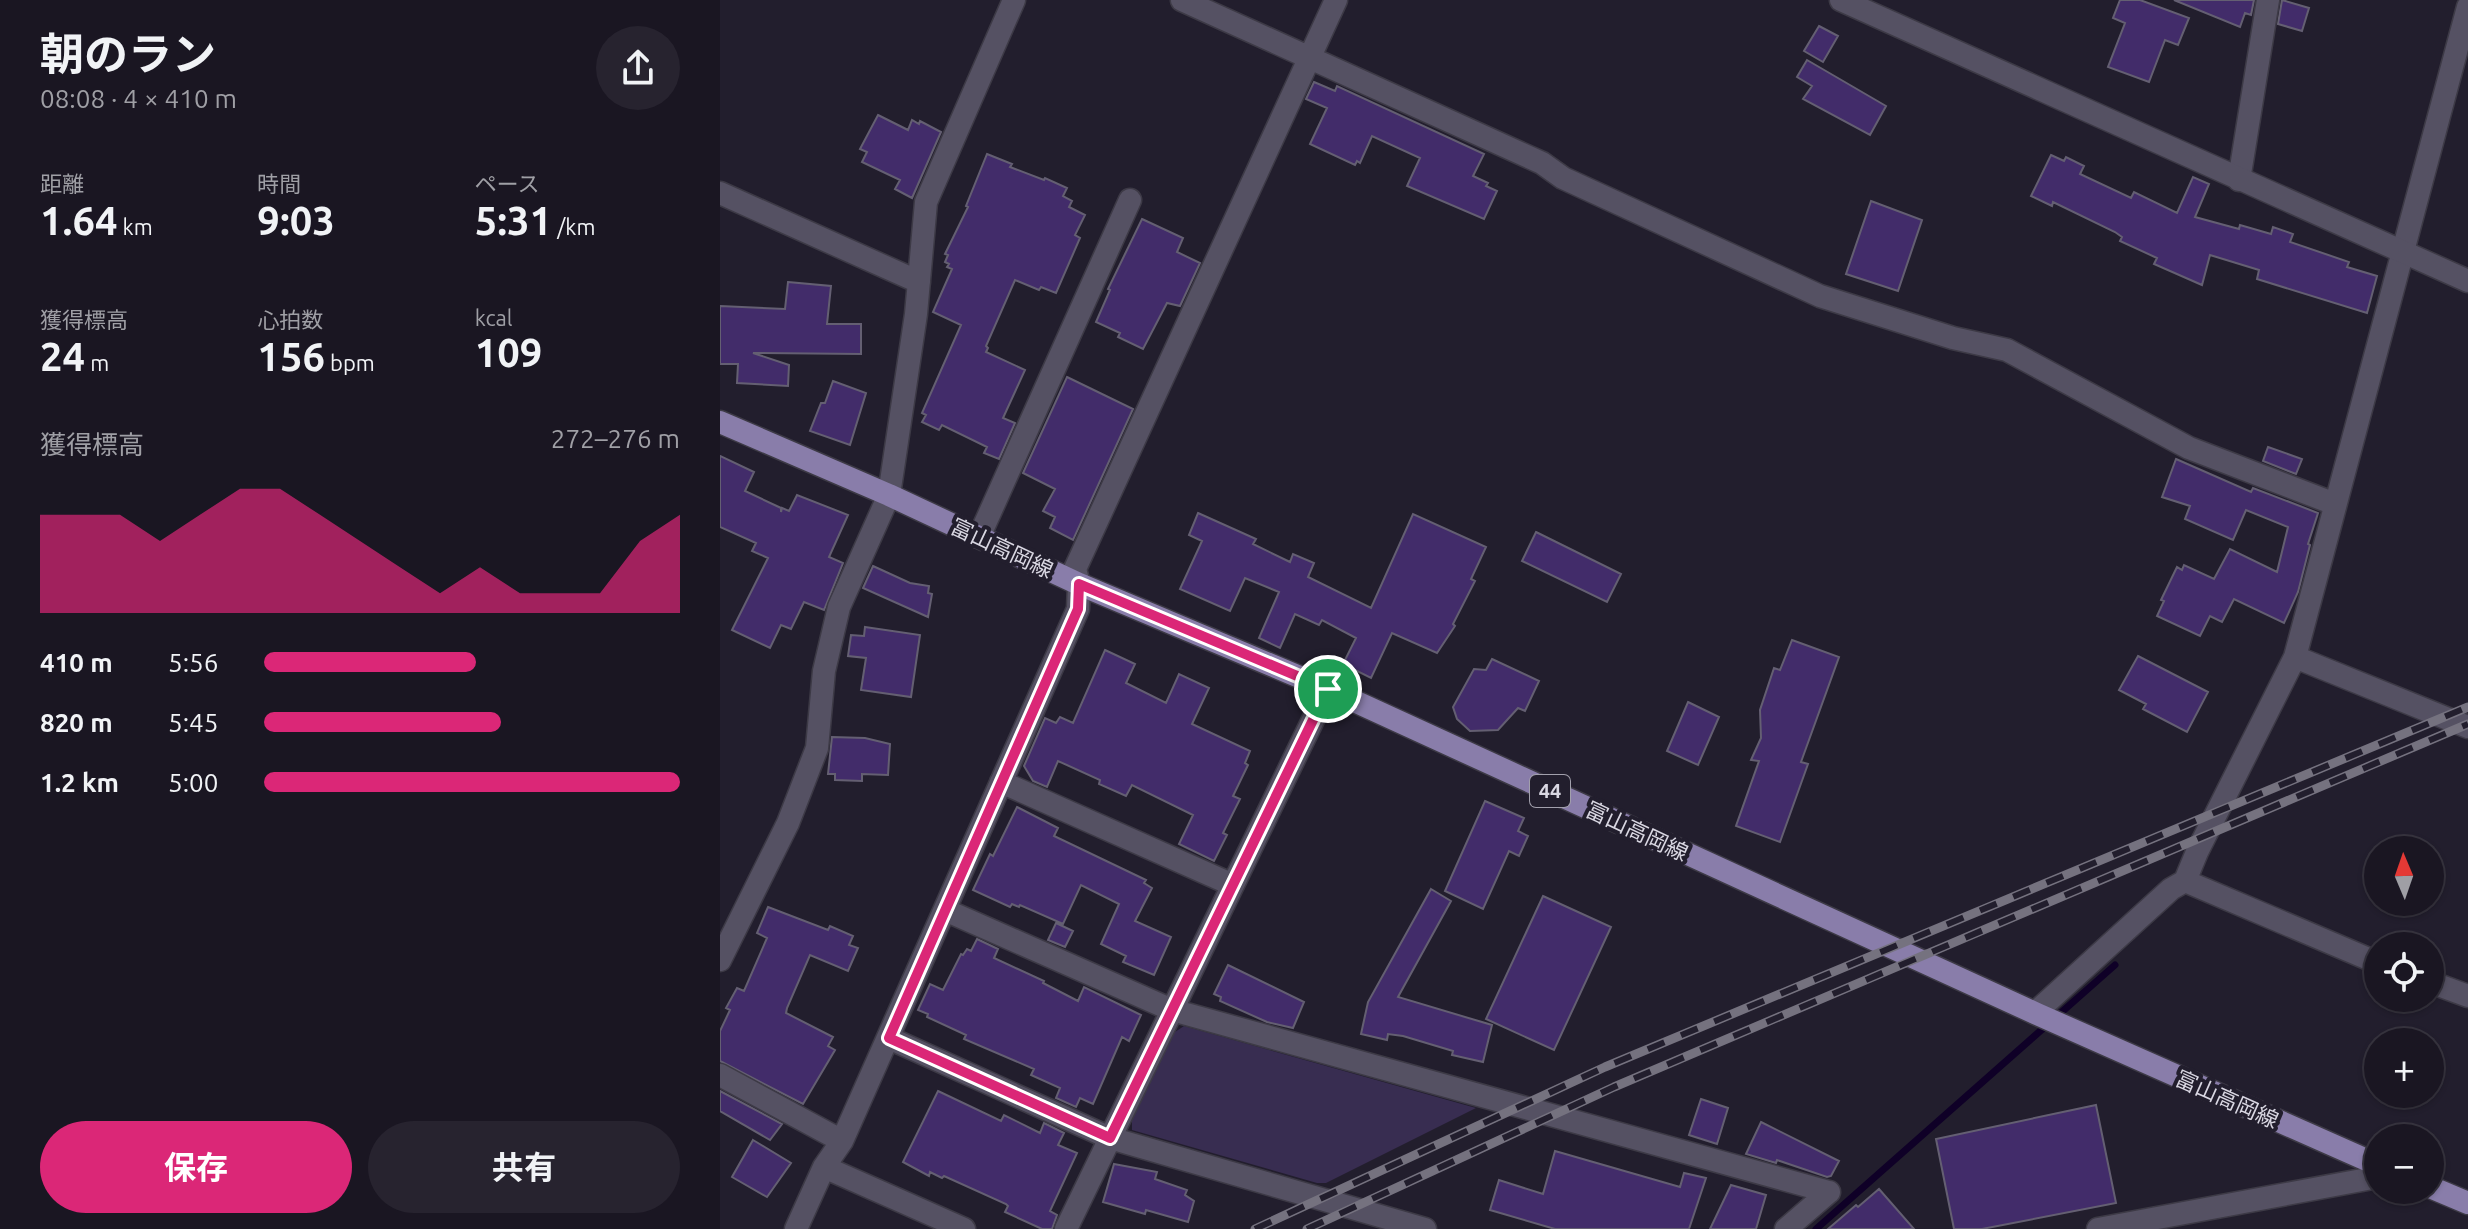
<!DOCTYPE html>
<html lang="ja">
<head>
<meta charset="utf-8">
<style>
	:root { --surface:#1a1622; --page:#27232f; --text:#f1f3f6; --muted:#9f9fa5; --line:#383540; --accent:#db2777 }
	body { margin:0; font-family:Ubuntu,"Noto Sans JP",sans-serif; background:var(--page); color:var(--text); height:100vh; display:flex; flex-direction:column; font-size:30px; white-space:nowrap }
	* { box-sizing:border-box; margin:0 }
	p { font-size:26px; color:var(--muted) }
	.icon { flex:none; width:44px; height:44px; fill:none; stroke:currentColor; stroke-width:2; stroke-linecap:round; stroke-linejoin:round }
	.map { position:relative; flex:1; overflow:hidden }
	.details { display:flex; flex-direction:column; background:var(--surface); width:720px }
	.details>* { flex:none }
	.needle { width:52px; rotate:358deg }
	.controls { position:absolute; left:1644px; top:836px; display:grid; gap:16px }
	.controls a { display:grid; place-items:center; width:80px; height:80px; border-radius:50%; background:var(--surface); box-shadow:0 2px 6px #0004,0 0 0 2px var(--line); font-size:40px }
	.pin { position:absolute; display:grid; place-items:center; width:68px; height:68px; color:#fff; margin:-34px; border:4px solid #fff; border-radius:50%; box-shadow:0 2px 8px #0007 }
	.round { display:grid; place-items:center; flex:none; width:84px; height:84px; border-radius:42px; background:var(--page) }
	.summary { display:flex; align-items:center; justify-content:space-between; height:136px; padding:0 40px }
	h1 { font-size:44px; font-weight:700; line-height:60px }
	.figures { display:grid; grid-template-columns:repeat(3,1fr); gap:12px; height:136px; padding:8px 40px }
	.figures div { display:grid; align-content:center }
	.figures b { font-size:40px; font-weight:700 }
	.figures small { font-size:22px; font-weight:400 }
	.figures p { font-size:22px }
	.chart { height:224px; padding:16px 40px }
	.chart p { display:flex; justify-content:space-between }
	.chart svg { width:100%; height:144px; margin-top:8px; fill:var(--accent); opacity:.7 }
	.action { display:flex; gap:16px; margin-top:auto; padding:16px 40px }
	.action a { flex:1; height:92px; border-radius:48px; background:var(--accent); color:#fff; font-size:32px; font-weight:700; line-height:92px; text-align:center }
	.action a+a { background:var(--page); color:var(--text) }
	ul { padding:0 40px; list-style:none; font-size:26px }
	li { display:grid; grid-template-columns:128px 96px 1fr; align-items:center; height:60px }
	li i { height:20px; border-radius:10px; background:var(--accent) }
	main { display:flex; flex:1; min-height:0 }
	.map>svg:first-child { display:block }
</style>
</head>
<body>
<main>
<section class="details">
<div class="summary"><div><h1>朝のラン</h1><p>08:08 · 4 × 410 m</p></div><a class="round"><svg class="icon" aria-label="share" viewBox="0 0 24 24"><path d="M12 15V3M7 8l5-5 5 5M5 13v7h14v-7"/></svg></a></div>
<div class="figures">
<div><p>距離</p><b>1.64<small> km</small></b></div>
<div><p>時間</p><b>9:03</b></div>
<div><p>ペース</p><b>5:31<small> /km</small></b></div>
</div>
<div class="figures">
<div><p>獲得標高</p><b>24<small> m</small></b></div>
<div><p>心拍数</p><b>156<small> bpm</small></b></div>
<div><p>kcal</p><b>109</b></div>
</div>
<div class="chart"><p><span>獲得標高</span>272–276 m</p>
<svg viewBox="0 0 160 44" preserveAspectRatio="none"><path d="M0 44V14L10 14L20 14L30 22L40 14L50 6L60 6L70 14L80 22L90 30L100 38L110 30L120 38L130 38L140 38L150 22L160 14V44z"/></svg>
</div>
<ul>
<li><b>410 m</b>5:56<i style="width:51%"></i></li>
<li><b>820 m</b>5:45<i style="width:57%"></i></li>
<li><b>1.2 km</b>5:00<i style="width:100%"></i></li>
</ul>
<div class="action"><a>保存</a><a>共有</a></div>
</section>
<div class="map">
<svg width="1748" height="1229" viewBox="0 0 1748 1229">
	<rect width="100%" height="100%" fill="#221e2d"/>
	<path fill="#382d51" d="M464 1026 756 1108 606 1183H597L412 1130V1117L449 1036Z"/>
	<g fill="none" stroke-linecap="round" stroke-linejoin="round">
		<path stroke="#0f0027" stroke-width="7" d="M1096 1229 1395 965"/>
	</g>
	<path fill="#422c6a" stroke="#645f72" stroke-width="2" d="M1400 0H1420L1469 18 1458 45 1445 40 1429 82 1388 67 1405 23 1393 18Z
		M1454 0H1534L1531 15 1525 13 1520 27Z
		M1562 0 1589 8 1582 31 1558 24Z
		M1099 26 1118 36 1103 62 1084 51Z
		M1087 60 1166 106 1150 135 1083 99 1092 86 1077 77Z
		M594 82 615 91 617 86 764 154 753 176 768 183 766 186 777 191 764 219 687 186 700 158 652 136 640 163 637 161 635 165 590 144 607 108 586 99Z
		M158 115 188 130 192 120 199 124 200 121 221 132 192 198 175 189 180 180 142 162 147 152 140 149Z
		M267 154 292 164 290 167 324 180 325 178 347 188 343 196 352 201 349 207 365 215 355 235 360 238 336 293 321 287 319 290 295 280 266 346 268 348 266 352 305 370 283 418 295 423 279 459 264 453 267 447 222 425 219 430 202 422 206 415 202 413 241 325 213 312 232 269 227 267 229 264 225 262 228 255 225 254 248 207 246 206Z
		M1331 155 1344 161 1346 157 1364 166 1360 174 1411 198 1414 192 1457 213 1473 177 1489 184 1475 217 1519 229 1520 225 1551 234 1553 227 1573 234 1570 242 1629 262 1627 267 1657 276 1647 313 1537 279 1539 270 1490 255 1482 285 1434 264 1437 258 1400 241 1402 237 1395 232 1333 202 1332 206 1311 196Z
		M1151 201 1202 220 1178 291 1126 274Z
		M422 219 463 238 457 252 480 263 460 306 447 303 423 349 398 337 400 333 376 322 390 290 388 289Z
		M68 282 111 286 107 324H141V354L33 353 69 365 68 386 17 383 18 364H0V306L65 309Z
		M347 377 413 409 353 540 330 528 335 517 323 511 335 489 303 473Z
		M113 381 146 393 130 445 90 431 101 403H105Z
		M1548 447 1582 459 1576 474 1543 461Z
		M0 456 34 472 25 491 61 508V512L62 508 69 511 77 495 128 515 109 557 123 563 104 610 84 602 71 629 61 625 50 648 12 630 48 558 32 551 36 543 0 527Z
		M1456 459 1531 492 1533 488 1598 513 1588 544 1590 545 1578 592 1564 623 1514 599 1502 622 1490 616 1480 636 1437 616 1444 601 1441 600 1457 567 1462 570 1464 565 1494 579 1510 549 1557 572 1568 527 1526 510 1513 540 1465 519 1470 506 1442 497Z
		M478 513 536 539 533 544 570 562 573 554 594 563 588 577 651 608 693 514 766 547 751 579 755 581 733 624 735 626 717 653 672 633 651 678 623 664 636 638 602 620 599 625 575 614 560 648 539 638 559 592 525 578 510 611 460 589 482 541 469 535Z
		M816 532 901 574 887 602 802 561Z
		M153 566 190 583 209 586 208 593 212 594 208 617 143 588Z
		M145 627 200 635 191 697 141 690 146 658 128 656 131 635 144 636Z
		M1072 640 1119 657 1081 762 1088 764 1060 842 1016 826 1039 761 1031 760 1041 738 1040 710 1054 668 1060 670Z
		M385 650 415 664 406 683 446 703 459 674 489 688 472 724 530 751 525 763 528 765 513 796 520 799 503 833 507 835 494 861 459 844 473 815 412 785 406 796 379 784 380 780 338 761 327 787 313 781 304 766 325 718 336 723 340 717 353 723Z
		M1418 656 1488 692 1467 732 1423 709 1426 704 1399 690Z
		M772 659 819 681 805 711 798 708 778 730 750 731 737 719 733 707 754 669 766 670Z
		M968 702 999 717 978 765 947 751Z
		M112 737 145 738 170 744 168 775 142 774V781L115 780V774H108Z
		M765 801 804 818 798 831 808 836 799 856 789 851 763 909 725 891Z
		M297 807 338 828 334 836 426 880 424 883 432 888 415 921 451 937 434 975 403 962 406 956 381 944 399 904 361 885 343 924 300 905 299 907 292 904 290 907 253 890 270 854 273 856Z
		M711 889 731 901 678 997 772 1025 763 1062 732 1055 733 1051 683 1036 668 1034 667 1040 641 1034 648 1002Z
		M823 896 891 927 834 1050 766 1019Z
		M48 907 108 930 110 926 133 936 129 945 138 948 128 971 90 955 67 1008 66 1013 113 1037 108 1046 115 1050 83 1104 0 1061V1031L10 1010 6 1008 17 988 24 991 47 938 37 933Z
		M336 923 353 931 345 947 328 940Z
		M257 939 278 949 274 958 324 981 323 983 358 1001 364 987 421 1015 409 1041 402 1037 373 1104 360 1098 356 1107 336 1098 340 1088 311 1075 314 1069 244 1039 246 1035 207 1017 208 1014 198 1010 210 984 223 990 241 954 243 955 247 949 251 951Z
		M508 965 584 1002 573 1028 547 1022 500 1001 501 997 494 994Z
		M0 1091 62 1124 50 1140 0 1111Z
		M218 1091 281 1121 284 1115 320 1133 324 1123 344 1133 338 1145 357 1153 330 1211 337 1215 332 1229H322L285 1212 288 1206 286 1204 224 1176 222 1178 210 1172 209 1176 183 1162Z
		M981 1099 1008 1108 997 1144 969 1135Z
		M1376 1105 1396 1203 1262 1229H1234L1216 1139Z
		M1041 1122 1119 1161 1111 1176 1107 1177 1057 1160 1056 1163 1026 1154Z
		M33 1140 71 1163 47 1197 12 1177Z
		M835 1151 960 1187 964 1173 986 1178 969 1229H835L770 1210 779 1180 823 1194Z
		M394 1164 437 1172 435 1179 467 1190 465 1195 474 1201 468 1222 426 1210 425 1214 383 1202Z
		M1011 1185 1046 1195 1036 1229H990Z
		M1159 1189 1194 1229H1108L1136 1205 1138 1207Z"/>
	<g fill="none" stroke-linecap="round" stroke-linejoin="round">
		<defs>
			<path id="minor" d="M462 0 822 163 843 178 1100 296 1233 338 1287 350 1469 448 1615 504
				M1519 180 1548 0
				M0 193 199 282
				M259 537 410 200
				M1575 657 1748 727
				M281 782 513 885
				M1465 881 1658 963
				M225 910 452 1010 1109 1192
				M0 960 68 823 97 748 104 671 119 607 169 495 196 314 206 202 294 0
				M1710 982 1748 996
				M1315 1013 1451 889 1465 881 1477 852 1575 657 1748 7
				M169 1038 390 1138 705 1229
				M0 1075 122 1141 104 1167 76 1229
				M122 1141 358 609 359 584 355 569 616 0
				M104 1167 244 1229
				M346 1229 608 689
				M1066 1229 1109 1192
				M1378 1229 1658 1177"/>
			<path id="tertiary" d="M1121 0 1748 281"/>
			<path id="primary" d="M0 422 169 495 359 584 608 689 1317 1014 1658 1165
				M1710 1187 1748 1203"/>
		</defs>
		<use href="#minor" stroke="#3d3a46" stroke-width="25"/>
		<use href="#tertiary" stroke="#3d3a46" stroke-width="25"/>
		<use href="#primary" stroke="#3d3a46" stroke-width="25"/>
		<use href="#minor" stroke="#555163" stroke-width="22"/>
		<use href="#tertiary" stroke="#555163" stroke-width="22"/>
		<use href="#primary" stroke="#897daa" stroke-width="22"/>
		<defs>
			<path id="rail" d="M535 1229 885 1067 1748 707
				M587 1229 894 1087 1748 724"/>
		</defs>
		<use href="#rail" stroke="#75727f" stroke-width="9"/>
		<use href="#rail" stroke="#221e2d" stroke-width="6" stroke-dasharray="18" stroke-linecap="butt"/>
	</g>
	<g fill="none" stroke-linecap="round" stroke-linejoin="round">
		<defs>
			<path id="route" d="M359 584 608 689 390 1138 169 1038 358 609Z"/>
		</defs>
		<use href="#route" stroke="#fff" stroke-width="16"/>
		<use href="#route" stroke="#db2777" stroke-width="10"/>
	</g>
	<g text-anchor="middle" stroke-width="8" stroke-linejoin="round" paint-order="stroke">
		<rect fill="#221e2d" stroke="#a2a0ac" stroke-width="2" x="810" y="775" width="40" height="32" rx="6"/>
		<g font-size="20" font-weight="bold" fill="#d9d7e2">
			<text x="830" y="798">44</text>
		</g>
		<g font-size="22" fill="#d9d7e2" stroke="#221e2d">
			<text transform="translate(282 548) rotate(25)" y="8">富山高岡線</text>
			<text transform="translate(917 831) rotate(25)" y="8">富山高岡線</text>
			<text transform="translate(1507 1099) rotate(24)" y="8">富山高岡線</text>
		</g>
	</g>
</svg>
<div class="controls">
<a><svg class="needle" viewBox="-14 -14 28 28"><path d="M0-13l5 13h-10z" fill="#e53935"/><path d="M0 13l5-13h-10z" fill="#9f9fa5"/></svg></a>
<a><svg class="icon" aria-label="locate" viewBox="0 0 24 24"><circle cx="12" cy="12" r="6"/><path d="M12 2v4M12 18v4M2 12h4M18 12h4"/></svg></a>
<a>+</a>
<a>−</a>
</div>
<div class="pin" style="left:608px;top:689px;background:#1e9e55"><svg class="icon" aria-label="arrive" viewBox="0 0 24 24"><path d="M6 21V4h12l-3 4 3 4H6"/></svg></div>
</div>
</main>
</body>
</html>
